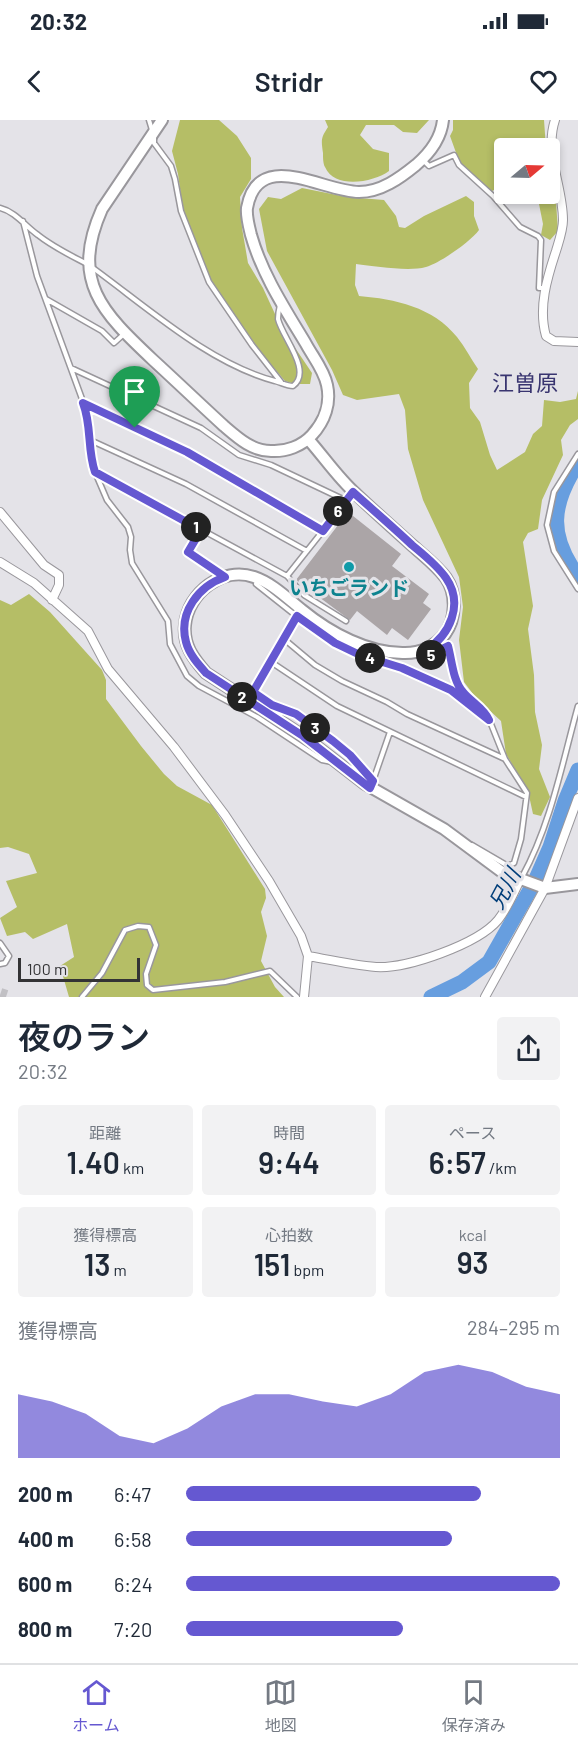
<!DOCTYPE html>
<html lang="ja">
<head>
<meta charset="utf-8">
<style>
	:root { --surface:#fff; --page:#f2f2f3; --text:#1f2937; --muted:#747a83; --line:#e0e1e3; --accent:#6558d1 }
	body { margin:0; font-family:Barlow,"Noto Sans JP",sans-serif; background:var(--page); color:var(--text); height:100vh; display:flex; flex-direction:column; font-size:22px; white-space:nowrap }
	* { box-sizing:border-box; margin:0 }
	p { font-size:20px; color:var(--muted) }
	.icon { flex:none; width:33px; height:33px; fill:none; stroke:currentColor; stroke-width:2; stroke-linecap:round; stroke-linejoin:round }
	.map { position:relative; height:877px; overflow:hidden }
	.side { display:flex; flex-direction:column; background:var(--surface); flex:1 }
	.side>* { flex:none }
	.needle { width:39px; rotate:71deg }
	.controls { position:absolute; left:494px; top:18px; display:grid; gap:12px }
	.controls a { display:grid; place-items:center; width:66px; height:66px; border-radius:6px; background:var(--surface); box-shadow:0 3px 9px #0003; font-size:30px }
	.scale { position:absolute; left:18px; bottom:15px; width:122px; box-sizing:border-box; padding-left:6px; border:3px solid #333335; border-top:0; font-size:16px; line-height:21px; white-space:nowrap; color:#333335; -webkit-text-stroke:4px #e4e3e8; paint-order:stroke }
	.pin { position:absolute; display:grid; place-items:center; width:51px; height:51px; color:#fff; margin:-62px -26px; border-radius:50% 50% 50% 0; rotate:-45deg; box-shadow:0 0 6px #0007 }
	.pin .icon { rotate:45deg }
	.km { position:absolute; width:30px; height:30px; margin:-15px; border-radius:50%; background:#222; color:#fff; font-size:16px; line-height:30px; text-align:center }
	.round { display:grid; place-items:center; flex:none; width:63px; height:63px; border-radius:6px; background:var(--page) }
	.headline { display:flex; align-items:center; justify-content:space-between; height:102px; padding:0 18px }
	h1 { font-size:33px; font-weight:600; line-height:45px }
	.figures { display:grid; grid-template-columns:repeat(3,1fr); gap:9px; height:102px; padding:6px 18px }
	.figures div { display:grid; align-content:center; border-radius:6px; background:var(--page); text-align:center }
	.figures b { font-size:30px; font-weight:600 }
	.figures small { font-size:16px; font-weight:400 }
	.figures p { font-size:16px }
	.chart { height:168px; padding:12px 18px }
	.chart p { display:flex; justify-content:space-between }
	.chart svg { width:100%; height:108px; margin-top:6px; fill:var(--accent); opacity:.7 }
	ul { padding:0 18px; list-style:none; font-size:20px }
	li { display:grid; grid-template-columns:96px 72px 1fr; align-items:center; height:45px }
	li i { height:15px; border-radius:8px; background:var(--accent) }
	.status { display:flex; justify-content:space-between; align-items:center; height:42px; padding:0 30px; background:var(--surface); direction:ltr }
	.status svg { height:16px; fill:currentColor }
	header { display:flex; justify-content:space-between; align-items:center; height:78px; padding:0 18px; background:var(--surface); font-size:27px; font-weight:600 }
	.dock { display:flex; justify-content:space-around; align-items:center; height:84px; border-top:2px solid var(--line); background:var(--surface); font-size:16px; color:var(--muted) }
	.dock a { display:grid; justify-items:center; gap:3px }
	.dock .on { color:var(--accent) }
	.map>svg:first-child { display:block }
</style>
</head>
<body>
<div class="status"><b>20:32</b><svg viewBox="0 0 49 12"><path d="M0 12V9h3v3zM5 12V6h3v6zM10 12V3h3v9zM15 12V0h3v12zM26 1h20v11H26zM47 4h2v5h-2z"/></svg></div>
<header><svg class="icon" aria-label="back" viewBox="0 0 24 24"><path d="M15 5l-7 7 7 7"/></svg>Stridr<svg class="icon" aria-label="heart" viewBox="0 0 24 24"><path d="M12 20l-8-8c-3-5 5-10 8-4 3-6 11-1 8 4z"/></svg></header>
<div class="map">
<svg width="578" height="877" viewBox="0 0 578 877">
	<rect width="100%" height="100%" fill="#e4e3e8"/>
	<path fill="#b5be66" d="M180 0H219L237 16 251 38V59L240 77 242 108 248 143 263 168 281 207 312 253 310 264H295L285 261 262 234 211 161 191 120 183 91 178 54 172 31Z
		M325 0H429L417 13 403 12 394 5H366L360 15 373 29 389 33V51C374 62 335 70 325 47 323 44 323 37 323 33 321 19 321 18 328 7Z
		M453 0H544L546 28H504V65L492 71 472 55 459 41 450 16 453 10Z
		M549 45 555 67 558 111 550 120 541 115 543 104 537 74H549Z
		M302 68 347 77 384 80 396 96 399 107 405 108 424 96 466 76 474 82V96L479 110C470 122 440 143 426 147 408 152 375 146 356 144L355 165 359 176C395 179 433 187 457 217 465 227 471 239 478 249L469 263 470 288 480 302 490 335 497 350 525 332 533 314 542 306 544 280 560 282 576 279 578 271V299L570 305 561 320 563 335 542 380 538 409 528 413 523 422 533 486 528 509 534 555 535 592 542 625 539 649 550 677 541 696 533 694 528 671 506 634 501 601 476 578 464 562 459 520 463 487 459 457 423 380 408 329 405 290 399 274 357 280 343 275 332 250 267 131 259 89 268 77 281 79Z
		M29 474 50 492 102 550 106 560V579L141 626 164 654 177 666 212 685 265 769 266 778 261 792 267 816 261 841 275 867 284 877H69L60 846 74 837 67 804 33 819 25 812 7 816 0 798 17 787 6 761 37 753 29 734 8 727 0 728V480L11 485Z"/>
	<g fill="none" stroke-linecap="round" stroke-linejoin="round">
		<path stroke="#679edf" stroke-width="15" d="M578 343C551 385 548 415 578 456
			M431 877 462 862 489 842 535 761 550 727 565 681 578 650"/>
	</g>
	<path fill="#aba5a7" d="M348 392 401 434 392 446 429 474 423 483 431 489 408 520 392 508 387 515 357 491 350 500 296 460Z"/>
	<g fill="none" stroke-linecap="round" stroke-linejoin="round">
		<path stroke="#c1c0c4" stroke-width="14" stroke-dasharray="14 7" stroke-linecap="butt" d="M0 875 6 877"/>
		<defs>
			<path id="lane" d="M149 0 152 10
				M154 17V23L171 46 175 59 181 91 209 162 252 225 281 262
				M423 40 429 46 454 35 459 45 493 76 520 107 538 116 541 120 539 168H544
				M0 88C16 92 25 106 38 115 53 127 70 135 87 144
				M23 101 37 156 89 298 91 340 95 352 107 380 128 407 131 417 130 430 132 443 168 501 170 524 187 556 199 566 257 597 322 640 332 642
				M93 148C148 188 210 244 275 261 282 263 287 266 293 266 313 251 282 217 278 199 278 195 279 189 280 185
				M46 179 102 211 114 223 124 214
				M71 248 201 308 239 335 271 345 347 381
				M83 283 187 332 323 411
				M90 320 186 364 307 431
				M578 334 554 372 547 405 554 431 578 469
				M95 352 287 456 304 475 346 501
				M201 410 188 432 223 455
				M287 456 353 373
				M257 461 256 464 314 510 335 523 360 535 402 548 451 570 489 600
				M297 497 253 572 272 585 295 594 333 621 350 635 373 661 371 665
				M284 519 315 545 342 561 387 582 407 594 505 639
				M426 530 430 535 448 526 458 565 463 573 487 594 505 639 527 673 521 719 514 743 508 746 472 725
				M271 542 337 586 526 677
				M373 661 390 612
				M522 757C551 704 562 644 578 586
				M0 823 9 836 5 843 0 844
				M82 877 102 853 125 810 138 806 149 807 156 825 146 854 147 865 153 870 225 862 270 851 297 877"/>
			<path id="street" d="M555 0C544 33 563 66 563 100 563 110 559 121 556 131 547 158 538 188 546 216L554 221 578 222
				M0 392 44 445 59 455V465L52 480
				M0 442 34 463 88 511 108 549 174 627 225 695 269 761 301 816 308 836 304 877
				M308 836C330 840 353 845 376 847 407 849 478 824 498 800 507 789 513 774 520 760
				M485 877 545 768 578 678"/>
			<path id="secondary" d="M162 0 102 89C70 161 102 192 153 240 177 262 200 284 224 306 238 318 252 331 271 331 286 332 302 326 312 315 325 301 331 283 327 265 324 250 313 237 306 224 285 189 262 154 251 115 249 107 246 96 247 88 258 27 323 72 359 72 381 72 400 58 416 45 430 33 441 19 443 0
				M308 319C324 337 338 358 356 374 375 392 394 409 413 426 424 436 437 446 446 458 457 474 456 499 445 514 435 526 421 533 405 533 369 534 330 513 302 490 287 478 272 463 254 457 222 446 188 473 185 505 183 525 193 538 206 553L303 616 365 664 444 709 502 752 545 768 578 764"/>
		</defs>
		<use href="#lane" stroke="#99979c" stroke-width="7"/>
		<use href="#street" stroke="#99979c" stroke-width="10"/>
		<use href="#secondary" stroke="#99979c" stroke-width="14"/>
		<use href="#lane" stroke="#fff" stroke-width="4"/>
		<use href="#street" stroke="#fff" stroke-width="8"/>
		<use href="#secondary" stroke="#fff" stroke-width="10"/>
	</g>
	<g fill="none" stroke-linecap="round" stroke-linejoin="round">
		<defs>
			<path id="route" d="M83 283 187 332 323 411 353 372C373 390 393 407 412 425 424 435 437 445 446 458 464 484 450 515 426 530L430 535 448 526C452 541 453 561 463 572 471 582 484 588 489 600L451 570 402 548 360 535 335 523 297 496 253 572 272 585 296 594 333 621 350 635 373 661 370 668 303 616 206 553C198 544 189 534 186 522 178 492 199 466 225 457L188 432 201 410 95 352C87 329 92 306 83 283Z"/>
		</defs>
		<use href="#route" stroke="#fff" stroke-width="12"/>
		<use href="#route" stroke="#6558d1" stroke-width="8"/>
	</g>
	<circle fill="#0f9aa8" stroke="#e4e3e8" stroke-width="2" cx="349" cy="447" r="6"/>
	<g text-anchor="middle" stroke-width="6" stroke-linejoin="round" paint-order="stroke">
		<g font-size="20" font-weight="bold" fill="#0d838f" stroke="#e4e3e8">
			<text x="349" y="475">いちごランド</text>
		</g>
		<g font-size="21" font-style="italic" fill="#013e79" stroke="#e4e3e8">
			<text transform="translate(505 769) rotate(-62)" y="7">兄川</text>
		</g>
		<g font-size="22" fill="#393570" stroke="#e4e3e8">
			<text x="525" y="271">江曽原</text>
		</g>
	</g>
</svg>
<div class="controls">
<a><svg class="needle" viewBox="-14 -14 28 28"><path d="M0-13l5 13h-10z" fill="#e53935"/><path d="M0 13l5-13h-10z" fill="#747a83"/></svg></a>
</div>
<div class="scale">100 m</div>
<div class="pin" style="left:135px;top:308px;background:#1e9e55"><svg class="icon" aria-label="arrive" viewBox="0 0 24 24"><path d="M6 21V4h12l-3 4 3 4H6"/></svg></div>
<b class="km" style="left:196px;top:407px">1</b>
<b class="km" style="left:242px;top:577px">2</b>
<b class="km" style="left:315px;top:608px">3</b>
<b class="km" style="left:370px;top:538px">4</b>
<b class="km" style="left:431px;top:535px">5</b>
<b class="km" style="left:338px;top:391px">6</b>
</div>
<section class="side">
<div class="headline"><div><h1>夜のラン</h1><p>20:32</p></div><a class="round"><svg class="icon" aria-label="share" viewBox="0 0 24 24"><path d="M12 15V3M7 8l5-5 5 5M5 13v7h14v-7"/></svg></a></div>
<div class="figures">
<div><p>距離</p><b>1.40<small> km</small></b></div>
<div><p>時間</p><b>9:44</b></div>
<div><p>ペース</p><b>6:57<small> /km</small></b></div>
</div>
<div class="figures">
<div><p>獲得標高</p><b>13<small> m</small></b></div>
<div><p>心拍数</p><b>151<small> bpm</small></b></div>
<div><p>kcal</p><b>93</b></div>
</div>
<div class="chart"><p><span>獲得標高</span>284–295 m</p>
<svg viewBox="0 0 160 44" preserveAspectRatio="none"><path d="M0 44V18L10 21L20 26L30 35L40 38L50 32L60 23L70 18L80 18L90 21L100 23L110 18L120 9L130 6L140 9L150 15L160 18V44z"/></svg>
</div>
<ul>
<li><b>200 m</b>6:47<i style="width:79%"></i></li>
<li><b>400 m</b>6:58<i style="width:71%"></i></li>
<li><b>600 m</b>6:24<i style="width:100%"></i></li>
<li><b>800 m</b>7:20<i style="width:58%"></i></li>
</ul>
</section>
<nav class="dock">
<a class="on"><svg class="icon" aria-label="home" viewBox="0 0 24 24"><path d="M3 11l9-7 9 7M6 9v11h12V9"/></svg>ホーム</a>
<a><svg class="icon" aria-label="map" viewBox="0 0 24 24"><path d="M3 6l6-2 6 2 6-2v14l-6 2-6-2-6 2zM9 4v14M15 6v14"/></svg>地図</a>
<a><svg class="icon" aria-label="saved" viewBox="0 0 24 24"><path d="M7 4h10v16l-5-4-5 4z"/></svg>保存済み</a>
</nav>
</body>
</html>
